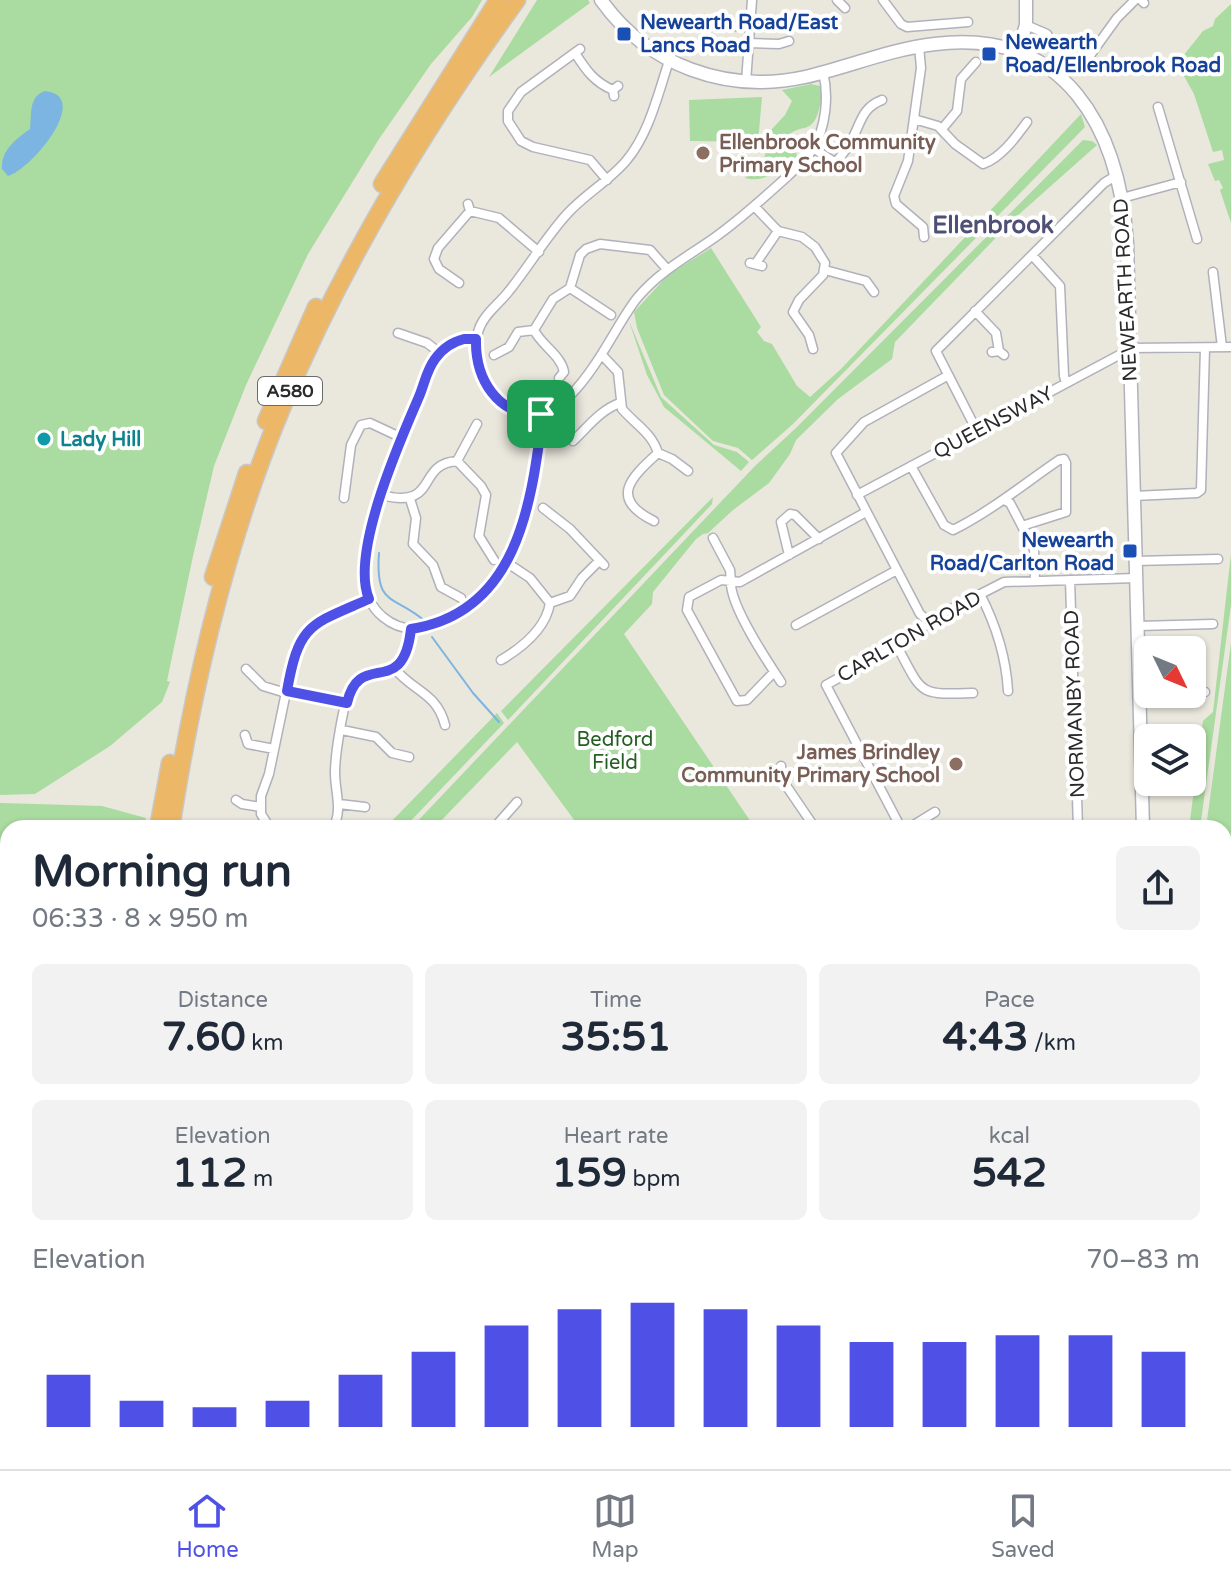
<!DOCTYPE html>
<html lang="en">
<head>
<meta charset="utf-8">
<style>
	:root { --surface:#fff; --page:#f2f2f3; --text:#1f2937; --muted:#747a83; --line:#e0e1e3; --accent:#4f51e6 }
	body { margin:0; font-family:"Varela Round",sans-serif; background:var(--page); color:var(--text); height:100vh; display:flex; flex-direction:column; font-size:30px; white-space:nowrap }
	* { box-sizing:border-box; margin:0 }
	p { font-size:26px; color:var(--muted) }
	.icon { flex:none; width:44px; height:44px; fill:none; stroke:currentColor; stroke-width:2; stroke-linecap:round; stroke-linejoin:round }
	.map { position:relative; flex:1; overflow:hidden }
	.panel { position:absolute; left:0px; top:820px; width:1232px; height:650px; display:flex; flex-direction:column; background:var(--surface); border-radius:24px 24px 0 0; box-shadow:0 2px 6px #0004 }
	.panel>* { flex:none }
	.needle { width:52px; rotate:133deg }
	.fabs { position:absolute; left:1134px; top:636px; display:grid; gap:16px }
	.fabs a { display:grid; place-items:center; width:72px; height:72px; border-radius:12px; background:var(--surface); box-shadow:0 2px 6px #0004; font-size:40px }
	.pin { position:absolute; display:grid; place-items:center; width:68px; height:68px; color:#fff; margin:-34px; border-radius:16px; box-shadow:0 4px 12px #0006 }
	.round { display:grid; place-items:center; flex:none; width:84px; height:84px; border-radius:12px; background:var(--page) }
	.head { display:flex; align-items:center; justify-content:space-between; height:136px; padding:0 32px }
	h1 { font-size:44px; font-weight:700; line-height:60px }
	.stats { display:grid; grid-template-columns:repeat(3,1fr); gap:12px; height:136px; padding:8px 32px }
	.stats div { display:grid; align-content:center; border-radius:12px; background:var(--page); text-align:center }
	.stats b { font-size:40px; font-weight:700 }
	.stats small { font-size:22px; font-weight:400 }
	.stats p { font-size:22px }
	.chart { height:224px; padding:16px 32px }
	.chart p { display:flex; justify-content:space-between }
	.chart svg { width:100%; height:144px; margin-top:8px; stroke:var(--accent); stroke-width:6 }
	.tab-bar { display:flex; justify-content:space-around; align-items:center; height:112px; border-top:2px solid var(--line); background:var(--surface); font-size:22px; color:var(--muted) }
	.tab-bar a { display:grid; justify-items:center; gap:4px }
	.tab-bar .on { color:var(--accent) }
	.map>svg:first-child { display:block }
</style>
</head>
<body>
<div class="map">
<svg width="1231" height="1469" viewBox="0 0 1231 1469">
	<rect width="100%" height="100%" fill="#eae7dd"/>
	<path fill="#aadba0" d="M0 0H482L472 17 431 64 379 139 308 254 246 385 214 466 193 556 167 681 170 682 162 702 110 746 35 794 0 795Z
		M537 0H588L590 3 489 77Z
		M1231 4V223L1220 190 1223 188 1219 180 1215 181 1208 164 1224 160 1222 150 1213 152 1194 94 1180 69 1173 76 1171 71 1203 31 1213 26 1215 19Z
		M811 84 820 86C823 93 822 97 820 105 813 139 800 120 785 139L798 156C787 169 762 184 745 178L764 159 772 129 785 115 792 101 782 90Z
		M762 97 758 142 690 141 689 100Z
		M1081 114 1085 127 793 424 752 460 738 448 713 441 664 395 637 328 634 312 668 275 711 248 761 327 757 332 764 341 772 344 797 386 810 397 841 369Z
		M1083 140 1092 141 1097 145 1015 218 895 342 892 359 838 399 796 440 790 454 769 483 733 510 708 533 703 534 696 539 653 592 652 604 624 634 755 828H580L517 742 434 828H411L755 466 796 428Z
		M629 321 661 397 714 445 737 452 749 462 741 471 664 407 647 375Z
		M713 497 712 504 508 720 501 711Z
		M1231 554V605L1200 828H1189L1203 721 1213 712Z
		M1231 643V831L1224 909 1231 908V992H1224V828H1206Z
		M497 713 504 723 404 828H385Z
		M0 803 102 806 146 818 144 828H111L98 822 86 824 82 828H8V1080L0 1104Z
		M1224 1057 1231 1080V1162L1224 1169Z
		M8 1409V1462H49L45 1469H0V1423Z
		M355 1462H407L415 1468 445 1462H501L462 1469H363Z"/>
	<path fill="#7cb5e1" d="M45 91C93 96 31 170 8 176L2 169C1 150 16 139 30 129 32 114 28 97 45 91Z"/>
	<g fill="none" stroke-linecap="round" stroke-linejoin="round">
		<path stroke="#7cb5e1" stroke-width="2" d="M379 553C375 608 394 594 426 622
			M432 637 473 693 499 722"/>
		<defs>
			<path id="street" d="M837 0 845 8
				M883 0 901 24 907 27 968 22
				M1141 0 1144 3
				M675 23 750 27
				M1026 25 1047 34 1065 64 1078 66 1086 61 1117 18 1135 0
				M749 43 779 44 789 41
				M919 46 921 68 908 161 894 196 896 204 923 227 924 237
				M580 49 521 92 508 111V121L521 141 533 147 590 160 607 180
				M575 53C586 70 594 82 613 90
				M669 61C658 94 649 134 626 161 609 181 585 194 567 214 546 237 529 266 509 291 500 303 484 314 479 329 468 357 486 399 514 411 572 435 610 330 638 297 660 271 687 257 714 238 738 221 758 203 779 184 791 173 804 162 813 149 826 127 829 96 823 72
				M746 82 752 0
				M614 96 613 90 618 86
				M1158 107 1197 239
				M914 119 938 126 955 144 983 164C1001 158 1016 137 1027 122
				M942 129 957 111 961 79 976 62
				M813 148 836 163
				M831 168C838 160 846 151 851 141 861 124 861 108 882 100
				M1122 198 1181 182
				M468 204 470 211 499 218 539 252
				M755 207 778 231 802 237 815 247 825 263 823 275 799 300 793 312 809 335 813 349
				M1032 255 1060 286 1064 376 1066 383
				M750 263 762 266
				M756 263 778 231
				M825 270 866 281 874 292
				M1213 272 1222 347
				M459 283 439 269 434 259 438 248 470 211
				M570 288 611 315
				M975 311 996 333 999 351
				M534 330C542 346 561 355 564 372L559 378
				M398 333 427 343 440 353
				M476 339C451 339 437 353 426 375 411 427 386 471 373 525 369 543 364 561 365 580 365 594 372 608 383 617 421 649 475 610 497 577 529 531 535 475 542 420L541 414
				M1130 348 1231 347
				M992 352 999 351 1004 355
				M494 355 509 347 518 332 534 330 553 299 570 288 580 255 586 249 600 244 650 250 666 268
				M602 355 618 372 622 409C636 425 652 433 658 453 630 478 609 499 654 521
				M977 431 936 351 1104 183 1117 175
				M573 441C588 427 600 410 620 403
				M658 453 672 459 688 471
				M457 461 477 424
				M911 466 944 525 953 530C990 512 1025 483 1059 460L1064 459 1066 463V512L1022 526
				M381 495C440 510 415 464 457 461L481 486 486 495 479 536 494 560
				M857 495 1121 354 1130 352
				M1134 496 1197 493 1201 490 1205 348
				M344 498 351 445 361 425 370 423 402 438
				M410 499 416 518 413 544 433 565 441 587 461 598
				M1004 500 1010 503 1034 549 1035 581
				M543 508 570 529 604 565
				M713 538 730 570 731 581 740 582 866 512
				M789 555 781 522 790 514 795 515 819 539
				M1135 561 1218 559
				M1070 580 1078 828
				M980 594C996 625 1006 656 1008 691
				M550 603 570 596 582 578 599 561
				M928 621 920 614 836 453 864 422 947 376
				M796 625 897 570
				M1138 626 1213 624
				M897 646C923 695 918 695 973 693
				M501 660C523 647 546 628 550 603L530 578 506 562
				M246 669 263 686 286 693
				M395 669C414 692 437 693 445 725
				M774 672 747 700 737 701 687 610 689 597 721 580 731 581C729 604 767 661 781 682
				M287 691 347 703
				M1192 693 1205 692
				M342 730 376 737 392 753 409 757
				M245 735 248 744 274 749
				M781 766 783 781 815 828
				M236 800 242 804 261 807
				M339 804 365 807
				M270 828 261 814V796L269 774 295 649C310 620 341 612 369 599
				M333 828C343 810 335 792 335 773 335 755 343 703 351 687 366 657 404 695 411 629
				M494 828 517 802
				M901 828 826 685 918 634 928 621 1004 582 1136 578
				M909 828 935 812
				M1224 1442 1231 1456
				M204 1462 209 1468 248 1462
				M1052 1462 1055 1469
				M1127 1462 1130 1469
				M141 1469 149 1462
				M814 1469 822 1462"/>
			<path id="secondary" d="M601 0C648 66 727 94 805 77 848 67 891 49 935 44 1066 28 1119 129 1127 243L1143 828
				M1018 51 1026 25V0
				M1224 1002 1231 1000
				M1224 1241 1231 1260
				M986 1469 991 1462"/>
			<path id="primary" d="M898 1462 905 1469"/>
			<path id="highway" d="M382 184 498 0
				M266 421 316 307
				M213 577 247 473
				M158 828 170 763
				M171 828C193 685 226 542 282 408 343 262 424 128 517 0
				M0 1162 8 1160
				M0 1361 8 1343
				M0 1392 8 1375"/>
		</defs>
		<use href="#street" stroke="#b1b1bc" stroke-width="11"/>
		<use href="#secondary" stroke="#b1b1bc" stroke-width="15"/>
		<use href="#primary" stroke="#c8c8c8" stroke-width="15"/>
		<use href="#highway" stroke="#c8c8c8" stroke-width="19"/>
		<use href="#street" stroke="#fff" stroke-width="8"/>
		<use href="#secondary" stroke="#fff" stroke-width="12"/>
		<use href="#primary" stroke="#e1da6c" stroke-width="12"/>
		<use href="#highway" stroke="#ecb867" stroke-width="16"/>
		<path stroke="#a1a1b2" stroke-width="2" d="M1224 1176 1231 1168
			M1025 1469 1030 1462"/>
	</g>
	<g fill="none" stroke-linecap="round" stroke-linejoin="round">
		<defs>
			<path id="route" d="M464 339H476C475 378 497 417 541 414L542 420C531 507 516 613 411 629 403 701 360 648 347 703L287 691C299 623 310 625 369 599 350 554 399 443 418 399 424 386 426 371 435 359 442 349 452 342 464 339Z"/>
		</defs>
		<use href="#route" stroke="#fff" stroke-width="16"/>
		<use href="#route" stroke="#4f51e6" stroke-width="10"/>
	</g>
	<g fill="#1a4fb4" stroke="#fff" stroke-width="3">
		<rect x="616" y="26" width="16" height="16" rx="4"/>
		<rect x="981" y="46" width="16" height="16" rx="4"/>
		<rect x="1122" y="543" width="16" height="16" rx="4"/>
	</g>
	<g fill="#8d6e63" stroke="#fff" stroke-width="3">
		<circle cx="703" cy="153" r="8"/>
		<circle cx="956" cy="764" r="8"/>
	</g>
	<circle fill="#0f9aa8" stroke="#fff" stroke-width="3" cx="44" cy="439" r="8"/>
	<g text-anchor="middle" stroke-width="8" stroke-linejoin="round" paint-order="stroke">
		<rect fill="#fff" stroke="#6a6a6a" stroke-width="2" x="258" y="377" width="64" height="28" rx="6"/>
		<g font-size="18" font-weight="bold" fill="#2a2a2a">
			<text x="290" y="397">A580</text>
		</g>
		<g font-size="20" font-weight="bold" fill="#164399" stroke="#fff" text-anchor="start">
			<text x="640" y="29">Newearth Road/East<tspan x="640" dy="23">Lancs Road</tspan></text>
			<text x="1005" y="49">Newearth<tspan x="1005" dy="23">Road/Ellenbrook Road</tspan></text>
			<text x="1114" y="547" text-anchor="end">Newearth<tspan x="1114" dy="23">Road/Carlton Road</tspan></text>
		</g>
		<g font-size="20" font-weight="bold" fill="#785e54" stroke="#fff" text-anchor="start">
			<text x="719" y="149">Ellenbrook Community<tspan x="719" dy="23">Primary School</tspan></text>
			<text x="940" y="759" text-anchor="end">James Brindley<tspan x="940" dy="23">Community Primary School</tspan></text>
		</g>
		<g font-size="20" fill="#2a2a2a" stroke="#fff">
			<text transform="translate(1125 290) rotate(-93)" y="7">NEWEARTH ROAD</text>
			<text transform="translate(993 422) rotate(-28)" y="7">QUEENSWAY</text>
			<text transform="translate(909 636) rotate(-30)" y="7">CARLTON ROAD</text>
			<text transform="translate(1074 704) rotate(-92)" y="7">NORMANBY ROAD</text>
		</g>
		<g font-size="20" font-weight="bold" fill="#0d838f" stroke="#fff" text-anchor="start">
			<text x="60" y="446">Lady Hill</text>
		</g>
		<g font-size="20" fill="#245f22" stroke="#fff">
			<text x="615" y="746">Bedford<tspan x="615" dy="23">Field</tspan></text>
		</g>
		<g font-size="24" font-weight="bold" fill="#4f5076" stroke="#fff">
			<text x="993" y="233">Ellenbrook</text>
		</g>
	</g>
</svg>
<div class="fabs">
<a><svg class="needle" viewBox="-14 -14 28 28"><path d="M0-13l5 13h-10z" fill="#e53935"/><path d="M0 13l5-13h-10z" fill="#747a83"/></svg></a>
<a><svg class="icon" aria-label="layers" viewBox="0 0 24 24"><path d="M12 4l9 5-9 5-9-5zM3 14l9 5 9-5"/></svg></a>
</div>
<div class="pin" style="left:541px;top:414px;background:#1e9e55"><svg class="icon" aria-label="arrive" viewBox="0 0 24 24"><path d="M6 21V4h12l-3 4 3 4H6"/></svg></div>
<section class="panel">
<div class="head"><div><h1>Morning run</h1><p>06:33 · 8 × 950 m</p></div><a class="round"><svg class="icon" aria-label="share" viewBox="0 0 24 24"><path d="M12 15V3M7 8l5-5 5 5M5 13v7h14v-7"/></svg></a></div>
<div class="stats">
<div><p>Distance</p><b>7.60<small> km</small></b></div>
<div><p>Time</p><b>35:51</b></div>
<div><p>Pace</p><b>4:43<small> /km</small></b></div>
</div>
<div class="stats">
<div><p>Elevation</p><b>112<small> m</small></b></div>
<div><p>Heart rate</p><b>159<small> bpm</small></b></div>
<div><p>kcal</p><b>542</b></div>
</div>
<div class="chart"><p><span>Elevation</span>70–83 m</p>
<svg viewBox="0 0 160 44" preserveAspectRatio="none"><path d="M5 44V28M15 44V36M25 44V38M35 44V36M45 44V28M55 44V21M65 44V13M75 44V8M85 44V6M95 44V8M105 44V13M115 44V18M125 44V18M135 44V16M145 44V16M155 44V21"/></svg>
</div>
</section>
</div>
<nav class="tab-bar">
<a class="on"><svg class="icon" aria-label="home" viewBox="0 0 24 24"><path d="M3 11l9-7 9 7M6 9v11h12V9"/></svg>Home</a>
<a><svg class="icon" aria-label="map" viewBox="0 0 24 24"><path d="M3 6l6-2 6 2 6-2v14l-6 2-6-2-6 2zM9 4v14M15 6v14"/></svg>Map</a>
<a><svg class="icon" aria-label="saved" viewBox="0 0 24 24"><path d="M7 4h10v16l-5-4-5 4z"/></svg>Saved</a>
</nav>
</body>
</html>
